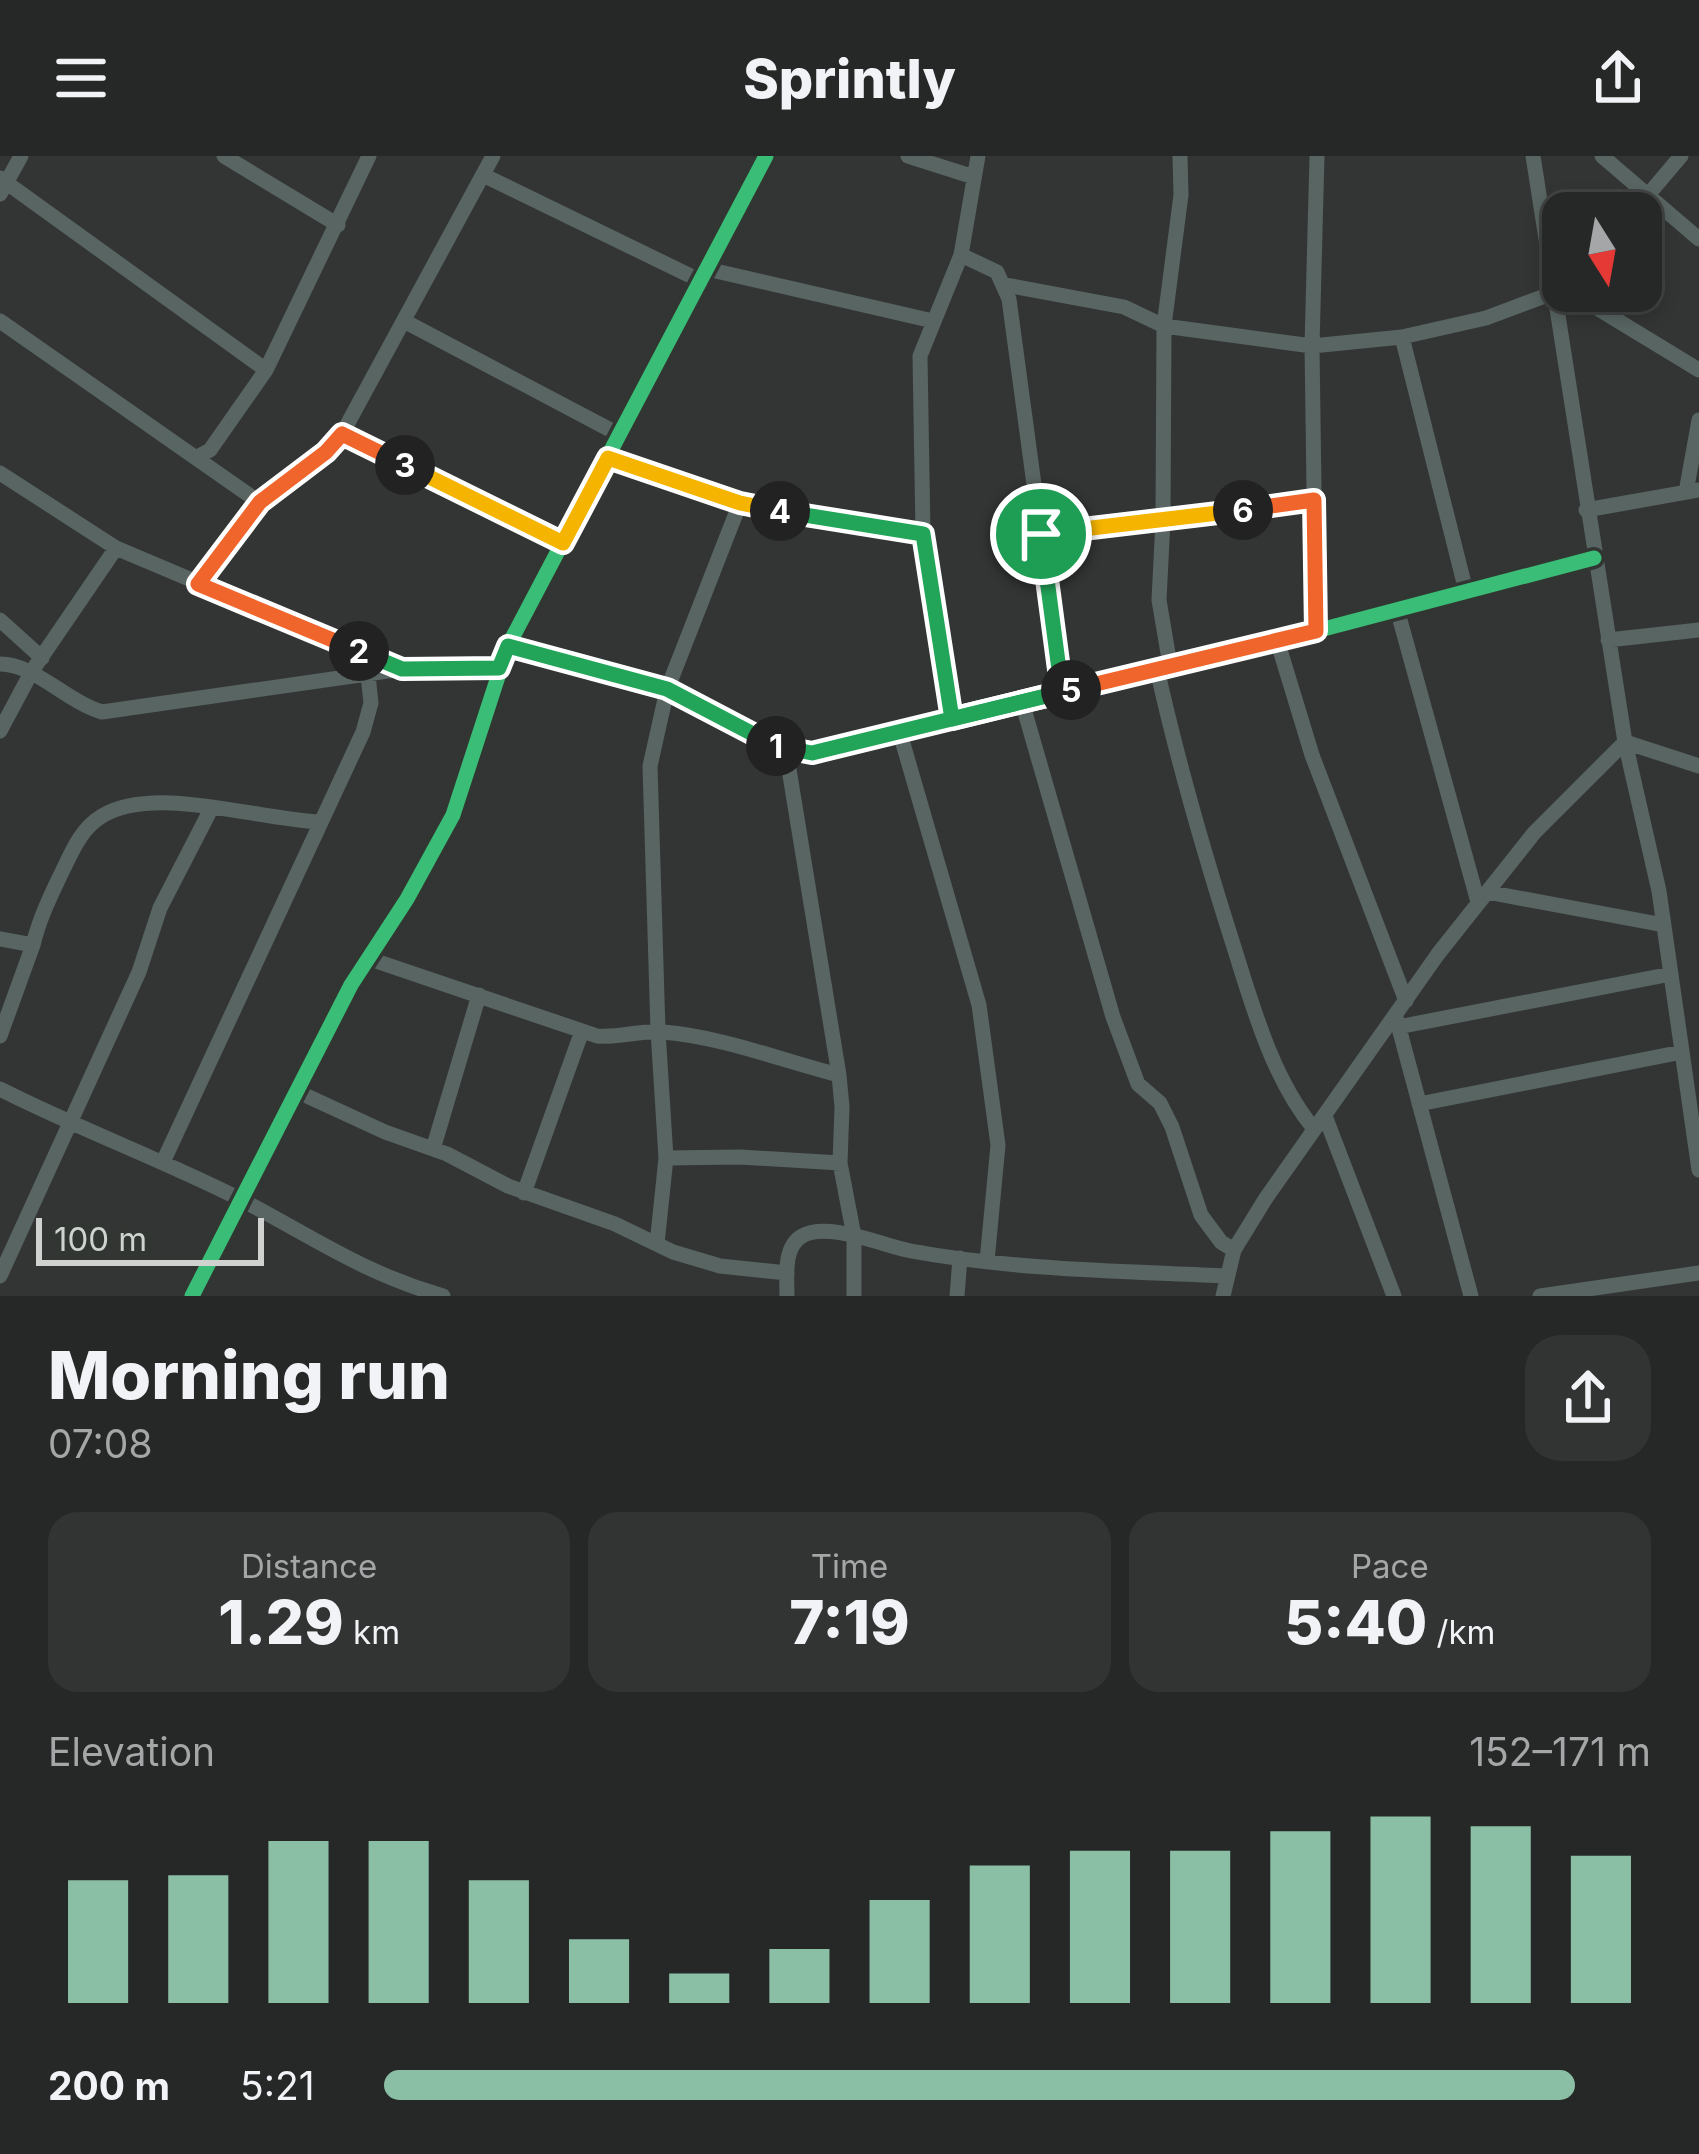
<!DOCTYPE html>
<html lang="en">
<head>
<meta charset="utf-8">
<style>
	:root { --surface:#262827; --page:#323433; --text:#f1f3f6; --muted:#a4a6a7; --line:#424444; --accent:#8abfa5 }
	body { margin:0; font-family:Inter,sans-serif; background:var(--page); color:var(--text); height:100vh; display:flex; flex-direction:column; font-size:45px; white-space:nowrap }
	* { box-sizing:border-box; margin:0 }
	p { font-size:39px; color:var(--muted) }
	.icon { flex:none; width:66px; height:66px; fill:none; stroke:currentColor; stroke-width:2; stroke-linecap:round; stroke-linejoin:round }
	.map { position:relative; height:1140px; overflow:hidden }
	.sheet { display:flex; flex-direction:column; background:var(--surface); flex:1 }
	.sheet>* { flex:none }
	.needle { width:78px; rotate:169deg }
	.tools { position:absolute; left:1542px; top:36px; display:grid; gap:24px }
	.tools a { display:grid; place-items:center; width:120px; height:120px; border-radius:24px; background:var(--surface); box-shadow:0 6px 18px #0003,0 0 0 3px var(--line); font-size:60px }
	.scale { position:absolute; left:36px; bottom:30px; width:228px; box-sizing:border-box; padding-left:12px; border:6px solid #cfd2cf; border-top:0; font-size:33px; line-height:42px; white-space:nowrap; color:#cfd2cf; -webkit-text-stroke:9px #323633; paint-order:stroke }
	.pin { position:absolute; display:grid; place-items:center; width:102px; height:102px; color:#fff; margin:-51px; border:6px solid #fff; border-radius:50%; box-shadow:0 3px 12px #0007 }
	.km { position:absolute; width:60px; height:60px; margin:-30px; border-radius:50%; background:#222; color:#fff; font-size:33px; line-height:60px; text-align:center }
	.round { display:grid; place-items:center; flex:none; width:126px; height:126px; border-radius:36px; background:var(--page) }
	.head { display:flex; align-items:center; justify-content:space-between; height:204px; padding:0 48px }
	h1 { font-size:66px; font-weight:800; line-height:90px }
	.stats { display:grid; grid-template-columns:repeat(3,1fr); gap:18px; height:204px; padding:12px 48px }
	.stats div { display:grid; align-content:center; border-radius:30px; background:var(--page); text-align:center }
	.stats b { font-size:60px; font-weight:800 }
	.stats small { font-size:33px; font-weight:400 }
	.stats p { font-size:33px }
	.chart { height:336px; padding:24px 48px }
	.chart p { display:flex; justify-content:space-between }
	.chart svg { width:100%; height:216px; margin-top:12px; stroke:var(--accent); stroke-width:6 }
	ul { padding:0 48px; list-style:none; font-size:39px }
	li { display:grid; grid-template-columns:192px 144px 1fr; align-items:center; height:90px }
	li i { height:30px; border-radius:15px; background:var(--accent) }
	header { display:flex; justify-content:space-between; align-items:center; height:156px; padding:0 48px; background:var(--surface); font-size:54px; font-weight:800 }
	.map>svg:first-child { display:block }
</style>
</head>
<body>
<header><svg class="icon" aria-label="menu" viewBox="0 0 24 24"><path d="M4 6h16M4 12h16M4 18h16"/></svg>Sprintly<svg class="icon" aria-label="share" viewBox="0 0 24 24"><path d="M12 15V3M7 8l5-5 5 5M5 13v7h14v-7"/></svg></header>
<div class="map">
<svg width="1699" height="1140" viewBox="0 0 1699 1140">
	<rect width="100%" height="100%" fill="#333534"/>
	<g fill="none" stroke-linecap="round" stroke-linejoin="round">
		<path stroke="#586562" stroke-width="15" d="M224 0 338 69
			M908 0 974 21
			M1533 0 1625 586 1659 735 1699 1014
			M1602 0 1699 83
			M483 19 701 125
			M0 22 266 214
			M0 38 21 0
			M1648 39 1681 0
			M961 99 997 116 1009 143 1062 536
			M707 113 933 165
			M1006 129 1124 151 1164 170 1312 190 1402 181 1486 162 1553 137
			M1569 135 1699 214
			M0 165 259 346 326 296 342 278 493 0
			M404 165 620 279
			M1402 181 1466 435
			M342 278 564 387
			M199 300 210 294 266 214 369 0
			M608 301 740 347 846 369 923 378
			M0 317 116 392 400 512
			M1686 336 1699 264
			M1586 354 1699 334
			M1041 378 1314 343
			M198 428 259 346
			M1397 453 1478 746
			M0 464 42 502
			M1316 475 1312 190 1317 0
			M1277 484 1312 599 1406 845
			M1608 484 1699 474
			M508 490C562 504 618 515 669 535 719 554 758 592 812 597L1297 480 1594 402
			M0 508C35 508 64 544 102 556L402 513 499 511
			M1170 509 1159 444 1163 365 1164 170 1181 39 1180 0
			M1157 513C1178 607 1204 697 1233 788 1253 851 1272 922 1314 973
			M1022 546 1113 861 1138 928 1160 947 1172 971 1201 1059 1221 1086 1234 1094
			M952 563 923 378 920 200 961 99 978 0
			M899 574 979 849 998 989 987 1105
			M0 575 32 515 116 392
			M786 595 839 919 842 951 840 1007 854 1080V1140
			M1487 736 1664 769
			M0 783 33 789C39 764 49 743 60 720 71 698 80 673 102 660 155 628 258 664 321 666
			M367 802 597 880C619 882 641 874 663 876 723 881 780 904 839 919
			M1396 861 1471 1140
			M1398 871 1671 818
			M0 880 33 789
			M0 933C77 972 158 1002 236 1041 310 1079 360 1116 443 1140
			M296 935 385 976 447 998 508 1030 615 1068 673 1096 720 1110 787 1117
			M1419 948 1682 896
			M1325 960 1394 1140
			M433 993 479 839
			M666 1002 740 1001 840 1007
			M163 1006 363 576 371 547 368 519
			M524 1037 582 875
			M657 1088 666 1002 658 875 650 610 667 534 740 347
			M0 1120 139 816 160 752 211 653
			M192 1140 351 829 407 743 453 659 508 490 766 0
			M787 1140C787 1121 783 1091 802 1080 828 1065 884 1090 911 1095 1015 1114 1121 1115 1226 1120
			M957 1140 960 1102
			M1223 1140 1234 1094 1266 1042 1438 798 1534 677 1625 586 1699 610
			M1540 1140 1699 1117"/>
		<defs>
			<path id="cycleway" d="M508 490C562 504 618 515 669 535 719 554 758 592 812 597L1297 480 1594 402
				M192 1140 351 829 407 743 453 659 508 490 766 0"/>
		</defs>
		<use href="#cycleway" stroke="#323633" stroke-width="22"/>
		<use href="#cycleway" stroke="#3abd76" stroke-width="15"/>
	</g>
	<g fill="none" stroke-linecap="round" stroke-linejoin="round">
		<defs>
			<path id="split-1" d="M776 590 812 597 1062 536 1041 378"/>
			<path id="split-2" d="M359 495 402 513 499 512 508 490 667 533 776 590"/>
			<path id="split-3" d="M359 495 198 428 260 346 326 296 342 278 405 309"/>
			<path id="split-4" d="M405 309 563 387 608 302 740 347 780 355"/>
			<path id="split-5" d="M780 355 923 378 952 563 1071 534"/>
			<path id="split-6" d="M1071 534 1316 475 1314 344 1243 354"/>
			<path id="split-7" d="M1041 378 1243 354"/>
		</defs>
		<use href="#split-1" stroke="#fff" stroke-width="24"/>
		<use href="#split-2" stroke="#fff" stroke-width="24"/>
		<use href="#split-3" stroke="#fff" stroke-width="24"/>
		<use href="#split-4" stroke="#fff" stroke-width="24"/>
		<use href="#split-5" stroke="#fff" stroke-width="24"/>
		<use href="#split-6" stroke="#fff" stroke-width="24"/>
		<use href="#split-7" stroke="#fff" stroke-width="24"/>
		<use href="#split-1" stroke="#22a559" stroke-width="15"/>
		<use href="#split-2" stroke="#22a559" stroke-width="15"/>
		<use href="#split-3" stroke="#f0652b" stroke-width="15"/>
		<use href="#split-4" stroke="#f5b400" stroke-width="15"/>
		<use href="#split-5" stroke="#22a559" stroke-width="15"/>
		<use href="#split-6" stroke="#f0652b" stroke-width="15"/>
		<use href="#split-7" stroke="#f5b400" stroke-width="15"/>
	</g>
</svg>
<div class="tools">
<a><svg class="needle" viewBox="-14 -14 28 28"><path d="M0-13l5 13h-10z" fill="#e53935"/><path d="M0 13l5-13h-10z" fill="#a4a6a7"/></svg></a>
</div>
<div class="scale">100 m</div>
<div class="pin" style="left:1041px;top:378px;background:#1e9e55"><svg class="icon" aria-label="arrive" viewBox="0 0 24 24"><path d="M6 21V4h12l-3 4 3 4H6"/></svg></div>
<b class="km" style="left:776px;top:590px">1</b>
<b class="km" style="left:359px;top:495px">2</b>
<b class="km" style="left:405px;top:309px">3</b>
<b class="km" style="left:780px;top:355px">4</b>
<b class="km" style="left:1071px;top:534px">5</b>
<b class="km" style="left:1243px;top:354px">6</b>
</div>
<section class="sheet">
<div class="head"><div><h1>Morning run</h1><p>07:08</p></div><a class="round"><svg class="icon" aria-label="share" viewBox="0 0 24 24"><path d="M12 15V3M7 8l5-5 5 5M5 13v7h14v-7"/></svg></a></div>
<div class="stats">
<div><p>Distance</p><b>1.29<small> km</small></b></div>
<div><p>Time</p><b>7:19</b></div>
<div><p>Pace</p><b>5:40<small> /km</small></b></div>
</div>
<div class="chart"><p><span>Elevation</span>152–171 m</p>
<svg viewBox="0 0 160 44" preserveAspectRatio="none"><path d="M5 44V19M15 44V18M25 44V11M35 44V11M45 44V19M55 44V31M65 44V38M75 44V33M85 44V23M95 44V16M105 44V13M115 44V13M125 44V9M135 44V6M145 44V8M155 44V14"/></svg>
</div>
<ul>
<li><b>200 m</b>5:21<i style="width:94%"></i></li>
</ul>
</section>
</body>
</html>
